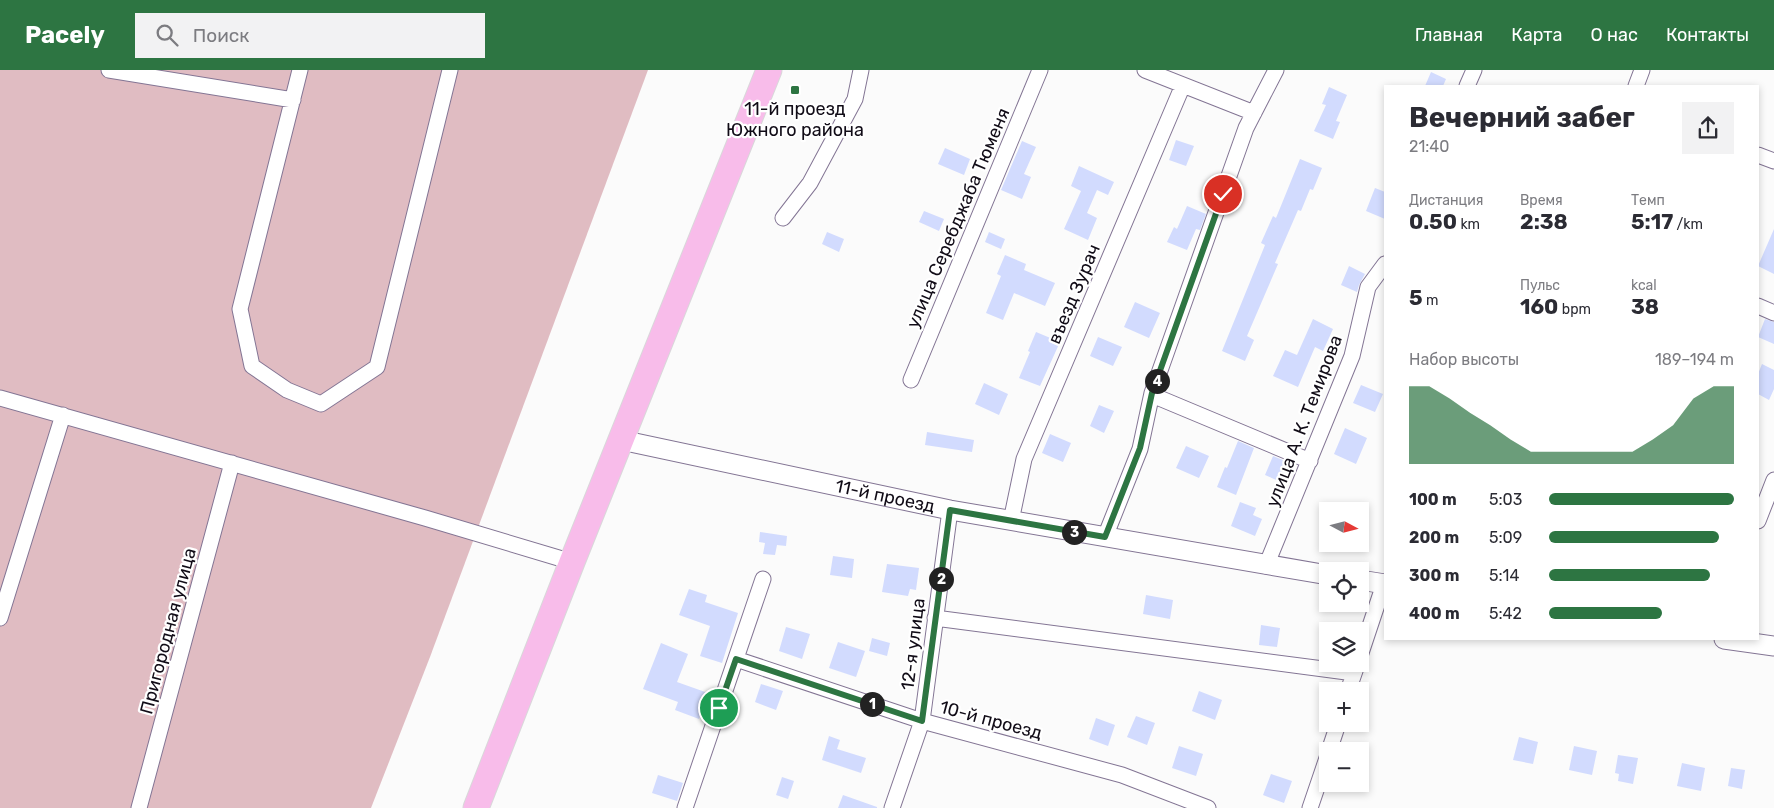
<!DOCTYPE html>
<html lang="ru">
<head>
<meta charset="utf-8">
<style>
	:root { --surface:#fff; --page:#f2f2f3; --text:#2b2b33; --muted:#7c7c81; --accent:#2d7542 }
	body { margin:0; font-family:Rubik,sans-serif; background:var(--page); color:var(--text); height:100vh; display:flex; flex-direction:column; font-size:19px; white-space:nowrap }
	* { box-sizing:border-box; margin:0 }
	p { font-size:16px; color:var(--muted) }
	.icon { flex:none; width:28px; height:28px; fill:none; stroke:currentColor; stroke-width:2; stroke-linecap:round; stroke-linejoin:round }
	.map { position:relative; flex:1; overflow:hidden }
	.details { position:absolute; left:1384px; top:15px; width:375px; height:555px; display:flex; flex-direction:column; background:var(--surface); border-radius:0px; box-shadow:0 2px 8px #0003 }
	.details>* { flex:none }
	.needle { width:32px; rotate:97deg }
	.fabs { position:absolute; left:1319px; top:432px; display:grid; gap:10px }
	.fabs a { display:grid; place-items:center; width:50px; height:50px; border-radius:0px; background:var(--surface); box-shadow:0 2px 8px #0003; font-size:25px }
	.pin { position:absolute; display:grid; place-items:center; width:42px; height:42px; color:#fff; margin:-21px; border:2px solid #fff; border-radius:50%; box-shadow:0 1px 5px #0007 }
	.km { position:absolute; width:25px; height:25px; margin:-12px; border-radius:50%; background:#222; color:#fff; font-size:14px; line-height:25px; text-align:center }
	.round { display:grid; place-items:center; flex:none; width:52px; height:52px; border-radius:0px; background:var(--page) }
	.head { display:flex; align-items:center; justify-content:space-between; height:85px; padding:0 25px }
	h1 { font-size:28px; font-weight:700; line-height:38px }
	.stats { display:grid; grid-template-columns:repeat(3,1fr); gap:8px; height:85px; padding:5px 25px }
	.stats div { display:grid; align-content:center }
	.stats b { font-size:21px; font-weight:700 }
	.stats small { font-size:14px; font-weight:400 }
	.stats p { font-size:14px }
	.chart { height:140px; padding:10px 25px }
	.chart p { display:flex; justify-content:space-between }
	.chart svg { width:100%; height:90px; margin-top:5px; fill:var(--accent); opacity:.7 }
	ul { padding:0 25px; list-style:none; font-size:16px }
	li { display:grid; grid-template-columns:80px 60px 1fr; align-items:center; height:38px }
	li i { height:12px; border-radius:6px; background:var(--accent) }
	header { display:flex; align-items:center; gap:30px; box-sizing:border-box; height:70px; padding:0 25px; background:var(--accent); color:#fff }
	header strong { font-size:24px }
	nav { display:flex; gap:28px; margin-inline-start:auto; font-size:18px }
	.search { width:350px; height:45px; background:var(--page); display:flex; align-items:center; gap:12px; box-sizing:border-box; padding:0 18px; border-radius:0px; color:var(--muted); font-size:19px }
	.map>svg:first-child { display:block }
</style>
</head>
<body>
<header>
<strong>Pacely</strong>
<div class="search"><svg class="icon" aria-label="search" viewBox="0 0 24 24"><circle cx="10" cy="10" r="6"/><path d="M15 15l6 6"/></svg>Поиск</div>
<nav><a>Главная</a><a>Карта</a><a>О нас</a><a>Контакты</a></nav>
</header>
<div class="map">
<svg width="1774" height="738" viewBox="0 0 1774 738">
	<rect width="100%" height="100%" fill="#fbfbfb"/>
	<path fill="#e0bcc2" d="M0 0H648L430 587 371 738H0Z"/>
	<path fill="#d2dbfe" d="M1431 2 1446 9 1443 16H1425Z
		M1329 17 1347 25 1336 51 1340 52 1333 69 1314 61 1326 35 1322 34Z
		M1176 70 1194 76 1186 96 1169 90Z
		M1022 71 1036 77 1024 104 1031 107 1022 129 1001 120Z
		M945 78 970 89 964 105 938 94Z
		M1300 89 1322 98 1313 120 1310 119 1301 141 1298 140 1275 193 1278 194 1247 266 1254 270 1245 291 1222 281 1265 175 1261 173 1273 146 1276 148Z
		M1079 96 1114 112 1108 125 1097 120 1087 143 1097 148 1088 170 1064 159 1081 121 1071 116Z
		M1375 118 1385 122V149L1366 141Z
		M1187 136 1206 144 1200 160 1196 159 1187 180 1167 172 1174 157 1177 159Z
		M924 141 944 149 939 161 919 152Z
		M1774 159V204L1758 196Z
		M827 162 844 169 839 182 822 174Z
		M989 162 1005 169 1001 179 985 172Z
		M1005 185 1026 194 1024 200 1055 213 1045 236 1014 223 1003 250 986 243 1001 206 997 204Z
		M1349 196 1365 204 1359 215 1357 222 1341 215Z
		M1135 232 1160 243 1149 268 1124 257Z
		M1313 249 1333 259 1323 281 1315 277 1298 317 1273 306 1285 280 1297 285Z
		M1765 249 1774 252V274L1758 267Z
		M1036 262 1060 272 1040 316 1019 308 1030 282 1028 281Z
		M1098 267 1122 277 1113 296 1090 286Z
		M1762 294 1774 300V319L1769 330 1758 324V304Z
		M984 313 1008 324 999 345 975 334Z
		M1361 315 1383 324 1375 342 1353 333Z
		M1099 335 1114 341 1104 363 1090 356Z
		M1345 358 1367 368 1356 394 1334 384Z
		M927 362 974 370 972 382 925 375Z
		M1050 364 1071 373 1063 392 1042 383Z
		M1238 371 1254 378 1236 425 1217 417 1225 397 1227 398Z
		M1186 376 1209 386 1199 408 1176 398Z
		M1273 386 1290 393 1281 412 1265 405Z
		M1240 432 1256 438 1253 445 1262 449 1255 466 1231 456Z
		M760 462 787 466 786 476 777 475 775 485 763 484 765 473 759 472Z
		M833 486 854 489 852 508 830 505Z
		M887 494 919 498 916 520 910 519 908 526 882 522Z
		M689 519 707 525 705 532 738 543 722 593 700 586 710 556 679 545Z
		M1146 525 1173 530 1170 549 1143 544Z
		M1261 555 1280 558 1277 577 1259 575Z
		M786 557 810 564 802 589 779 581Z
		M872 568 890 573 887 586 869 581Z
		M838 572 865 581 856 607 829 598Z
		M661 573 688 584 677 612 708 623 699 649 675 640 678 632 643 619Z
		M761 614 783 621 776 640 755 632Z
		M1199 621 1222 630 1215 650 1192 641Z
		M1136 646 1155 653 1147 675 1127 667Z
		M1096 648 1115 655 1108 676 1089 669Z
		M829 666 840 670 837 679 866 688 861 703 822 690Z
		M1519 667 1538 672 1533 694 1513 690Z
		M1179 676 1203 684 1196 706 1172 698Z
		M1574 676 1597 681 1592 705 1569 700Z
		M1618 685 1638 688 1633 714 1618 711 1619 704 1615 703Z
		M1682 693 1705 698 1701 721 1677 716Z
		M1731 698 1745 700 1742 719 1728 716Z
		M1271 704 1292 711 1284 733 1263 725Z
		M658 705 683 713 677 731 652 723Z
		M782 707 794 711 788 729 776 725Z
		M843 725 877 737V738H838Z"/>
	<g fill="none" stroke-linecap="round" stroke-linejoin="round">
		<defs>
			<path id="minor" d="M109 0 293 30
				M300 0 240 239 252 296 287 320 321 334 377 297 450 0
				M1145 0 1254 43
				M1467 16 1474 0
				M1636 16 1642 0
				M1758 85 1774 91
				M783 148 810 113 855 29 861 0
				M1758 236 1774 243
				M911 310 1040 0
				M1152 325 1310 391
				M0 328 425 448 572 492
				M1011 451 1024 389 1183 15
				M1758 451 1774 410
				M1105 467 1140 379 1152 323 1246 58 1276 0
				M1266 496 1352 286 1368 217 1385 194
				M0 548 63 345
				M935 548 1354 603
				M1360 586 1384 514
				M736 589 922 651 1122 705 1208 738
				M1348 621 1357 595
				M1329 681 1338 654
				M139 738 232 393
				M685 738 763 509
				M892 738 922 651 950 440
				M1310 738 1328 685"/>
			<g id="tertiary">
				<path id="s1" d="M621 370 950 440 1328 505"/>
				<path d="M1360 510 1385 514"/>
				<path d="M1724 569 1774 576"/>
			</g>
			<path id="trunk" d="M476 738 572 492 769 0"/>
		</defs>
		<use href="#minor" stroke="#837594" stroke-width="17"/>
		<use href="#tertiary" stroke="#837594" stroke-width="21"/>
		<use href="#trunk" stroke="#d9d8da" stroke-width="27"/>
		<use href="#minor" stroke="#fff" stroke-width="15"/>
		<use href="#tertiary" stroke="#fff" stroke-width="19"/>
		<use href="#trunk" stroke="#f8bcea" stroke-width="25"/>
	</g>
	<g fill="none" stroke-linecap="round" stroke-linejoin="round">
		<defs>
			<path id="route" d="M719 638 736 589 922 651 950 440 1105 467 1140 378 1152 323 1223 124"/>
		</defs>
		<use href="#route" stroke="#fff" stroke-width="10"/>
		<use href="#route" stroke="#2d7542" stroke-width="6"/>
	</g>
	<rect fill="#2d7542" stroke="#fff" stroke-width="2" x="790" y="15" width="10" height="10" rx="2.5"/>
	<g text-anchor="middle" stroke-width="4.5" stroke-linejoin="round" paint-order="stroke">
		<g font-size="18" fill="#110c17" stroke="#fff">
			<text x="795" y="45">11-й проезд<tspan x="795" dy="21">Южного района</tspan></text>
		</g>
		<g font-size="18" fill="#110c17" stroke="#fff">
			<text transform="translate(958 148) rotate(-67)" y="6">улица Серебджаба Тюменя</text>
			<text transform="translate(1074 224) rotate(-67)" y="6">въезд Зурач</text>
			<text transform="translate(1304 351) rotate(-69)" y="6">улица А. К. Темирова</text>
			<text dy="6" stroke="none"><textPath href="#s1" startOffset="270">11-й проезд</textPath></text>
			<text transform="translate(168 561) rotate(-75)" y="6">Пригородная улица</text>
			<text transform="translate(913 574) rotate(-83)" y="6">12-я улица</text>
			<text transform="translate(991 650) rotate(15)" y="6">10-й проезд</text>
		</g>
	</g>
</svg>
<div class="fabs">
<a><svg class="needle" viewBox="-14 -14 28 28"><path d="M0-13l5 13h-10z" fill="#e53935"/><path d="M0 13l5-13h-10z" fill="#7c7c81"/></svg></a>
<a><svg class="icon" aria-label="locate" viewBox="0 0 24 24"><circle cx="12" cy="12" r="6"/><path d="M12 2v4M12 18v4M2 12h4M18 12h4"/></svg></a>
<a><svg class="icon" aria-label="layers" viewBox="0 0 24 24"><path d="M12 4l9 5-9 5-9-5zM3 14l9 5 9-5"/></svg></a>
<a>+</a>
<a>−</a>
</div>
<div class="pin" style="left:719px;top:638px;background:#1e9e55"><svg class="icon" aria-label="arrive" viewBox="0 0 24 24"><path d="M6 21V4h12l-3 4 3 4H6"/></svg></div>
<div class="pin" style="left:1223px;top:124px;background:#d93025"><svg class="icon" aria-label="check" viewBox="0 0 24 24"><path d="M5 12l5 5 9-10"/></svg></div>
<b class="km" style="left:872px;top:634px">1</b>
<b class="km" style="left:941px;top:509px">2</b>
<b class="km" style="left:1074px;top:462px">3</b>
<b class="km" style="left:1157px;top:311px">4</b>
<section class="details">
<div class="head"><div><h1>Вечерний забег</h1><p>21:40</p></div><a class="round"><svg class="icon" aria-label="share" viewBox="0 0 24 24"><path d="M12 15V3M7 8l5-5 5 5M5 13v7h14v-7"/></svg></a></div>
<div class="stats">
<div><p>Дистанция</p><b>0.50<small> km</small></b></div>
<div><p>Время</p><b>2:38</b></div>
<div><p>Темп</p><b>5:17<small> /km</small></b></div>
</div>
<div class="stats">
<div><b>5<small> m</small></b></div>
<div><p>Пульс</p><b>160<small> bpm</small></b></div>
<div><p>kcal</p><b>38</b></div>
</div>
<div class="chart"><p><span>Набор высоты</span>189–194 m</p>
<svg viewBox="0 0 160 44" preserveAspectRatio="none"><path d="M0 44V6L10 6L20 12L30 19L40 25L50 32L60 38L70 38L80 38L90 38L100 38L110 38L120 32L130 25L140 12L150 6L160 6V44z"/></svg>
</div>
<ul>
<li><b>100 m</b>5:03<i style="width:100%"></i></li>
<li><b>200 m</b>5:09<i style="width:92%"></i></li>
<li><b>300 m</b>5:14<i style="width:87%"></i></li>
<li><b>400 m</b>5:42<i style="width:61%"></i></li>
</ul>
</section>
</div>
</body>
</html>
